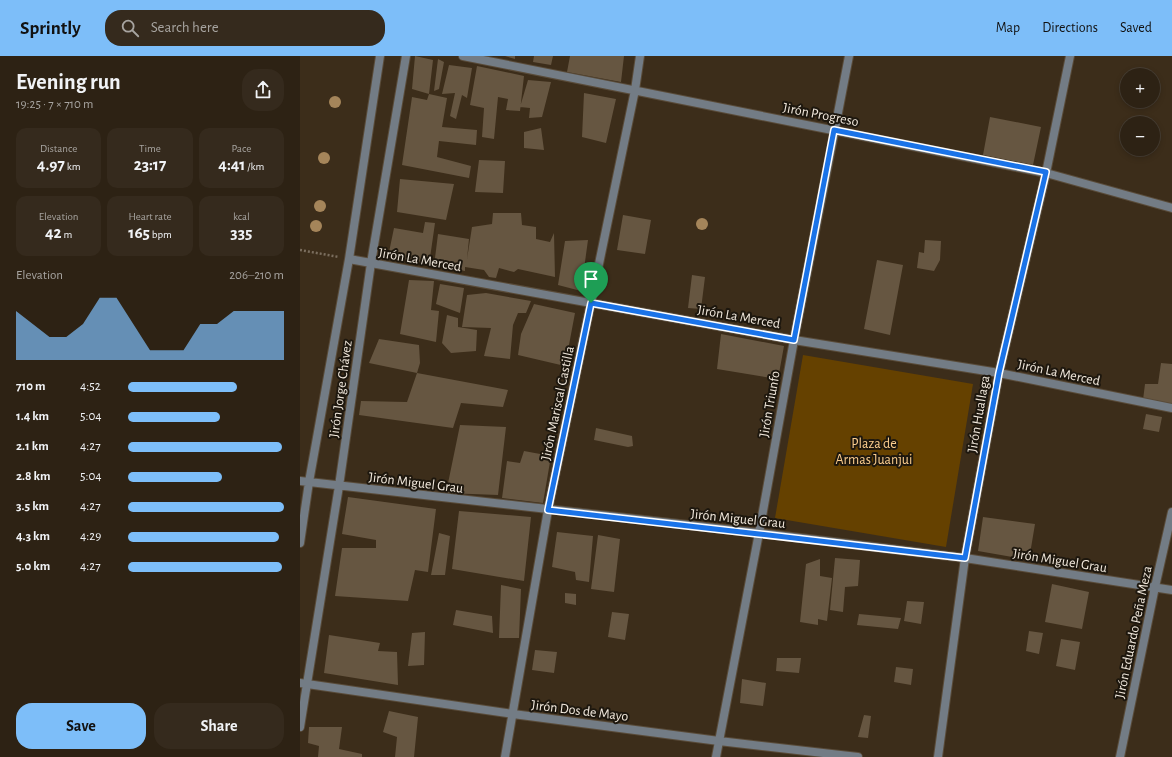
<!DOCTYPE html>
<html lang="en">
<head>
<meta charset="utf-8">
<style>
	:root { --surface:#2d2214; --page:#352a1d; --text:#f1f3f6; --muted:#a7a4a0; --line:#483f34; --accent:#7dbef9 }
	body { margin:0; font-family:"Alegreya Sans",sans-serif; background:var(--page); color:var(--text); height:100vh; display:flex; flex-direction:column; font-size:15px; white-space:nowrap }
	* { box-sizing:border-box; margin:0 }
	p { font-size:13px; color:var(--muted) }
	.icon { flex:none; width:22px; height:22px; fill:none; stroke:currentColor; stroke-width:2; stroke-linecap:round; stroke-linejoin:round }
	.map { position:relative; flex:1; overflow:hidden }
	.side { display:flex; flex-direction:column; background:var(--surface); width:300px }
	.side>* { flex:none }
	.fabs { position:absolute; left:820px; top:12px; display:grid; gap:8px }
	.fabs a { display:grid; place-items:center; width:40px; height:40px; border-radius:50%; background:var(--surface); box-shadow:0 2px 6px #0003,0 0 0 1px var(--line); font-size:20px }
	.pin { position:absolute; display:grid; place-items:center; width:34px; height:34px; color:#fff; margin:-41px -17px; border-radius:50% 50% 50% 0; rotate:-45deg; box-shadow:0 0 4px #0007 }
	.pin .icon { rotate:45deg }
	.round { display:grid; place-items:center; flex:none; width:42px; height:42px; border-radius:16px; background:var(--page) }
	.overview { display:flex; align-items:center; justify-content:space-between; height:68px; padding:0 16px }
	h1 { font-size:22px; font-weight:700; line-height:30px }
	.metrics { display:grid; grid-template-columns:repeat(3,1fr); gap:6px; height:68px; padding:4px 16px }
	.metrics div { display:grid; align-content:center; border-radius:10px; background:var(--page); text-align:center }
	.metrics b { font-size:17px; font-weight:700 }
	.metrics small { font-size:11px; font-weight:400 }
	.metrics p { font-size:11px }
	.chart { height:112px; padding:8px 16px }
	.chart p { display:flex; justify-content:space-between }
	.chart svg { width:100%; height:72px; margin-top:4px; fill:var(--accent); opacity:.7 }
	.action { display:flex; gap:8px; margin-top:auto; padding:8px 16px }
	.action a { flex:1; height:46px; border-radius:16px; background:var(--accent); color:#111; font-size:16px; font-weight:700; line-height:46px; text-align:center }
	.action a+a { background:var(--page); color:var(--text) }
	ul { padding:0 16px; list-style:none; font-size:13px }
	li { display:grid; grid-template-columns:64px 48px 1fr; align-items:center; height:30px }
	li i { height:10px; border-radius:5px; background:var(--accent) }
	header { display:flex; align-items:center; gap:24px; box-sizing:border-box; height:56px; padding:0 20px; background:var(--accent); color:#111 }
	header strong { font-size:19px }
	nav { display:flex; gap:22px; margin-inline-start:auto; font-size:14px }
	.search { width:280px; height:36px; background:var(--page); display:flex; align-items:center; gap:10px; box-sizing:border-box; padding:0 14px; border-radius:16px; color:var(--muted); font-size:15px }
	main { display:flex; flex:1; min-height:0 }
	.map>svg:first-child { display:block }
</style>
</head>
<body>
<header>
<strong>Sprintly</strong>
<div class="search"><svg class="icon" aria-label="search" viewBox="0 0 24 24"><circle cx="10" cy="10" r="6"/><path d="M15 15l6 6"/></svg>Search here</div>
<nav><a>Map</a><a>Directions</a><a>Saved</a></nav>
</header>
<main>
<section class="side">
<div class="overview"><div><h1>Evening run</h1><p>19:25 · 7 × 710 m</p></div><a class="round"><svg class="icon" aria-label="share" viewBox="0 0 24 24"><path d="M12 15V3M7 8l5-5 5 5M5 13v7h14v-7"/></svg></a></div>
<div class="metrics">
<div><p>Distance</p><b>4.97<small> km</small></b></div>
<div><p>Time</p><b>23:17</b></div>
<div><p>Pace</p><b>4:41<small> /km</small></b></div>
</div>
<div class="metrics">
<div><p>Elevation</p><b>42<small> m</small></b></div>
<div><p>Heart rate</p><b>165<small> bpm</small></b></div>
<div><p>kcal</p><b>335</b></div>
</div>
<div class="chart"><p><span>Elevation</span>206–210 m</p>
<svg viewBox="0 0 160 44" preserveAspectRatio="none"><path d="M0 44V14L10 22L20 30L30 30L40 22L50 6L60 6L70 22L80 38L90 38L100 38L110 22L120 22L130 14L140 14L150 14L160 14V44z"/></svg>
</div>
<ul>
<li><b>710 m</b>4:52<i style="width:70%"></i></li>
<li><b>1.4 km</b>5:04<i style="width:59%"></i></li>
<li><b>2.1 km</b>4:27<i style="width:99%"></i></li>
<li><b>2.8 km</b>5:04<i style="width:60%"></i></li>
<li><b>3.5 km</b>4:27<i style="width:100%"></i></li>
<li><b>4.3 km</b>4:29<i style="width:97%"></i></li>
<li><b>5.0 km</b>4:27<i style="width:99%"></i></li>
</ul>
<div class="action"><a>Save</a><a>Share</a></div>
</section>
<div class="map">
<svg width="872" height="701" viewBox="0 0 872 701">
	<rect width="100%" height="100%" fill="#3c2d1a"/>
	<path fill="#654100" d="M503 299 673 328 646 491 475 462Z"/>
	<path fill="#665641" d="M115 0 133 4 129 38 147 42 142 71 177 74 176 89 139 85 137 101 171 110 169 122 102 109 112 41 127 44 129 38 112 33Z
		M205 0H215V3Z
		M234 0H253L251 9 233 6Z
		M270 0H324L321 26 267 16Z
		M138 3 144 6 139 33 134 35Z
		M149 9 172 12 167 42 162 39 156 63 150 60 155 37 142 38Z
		M177 10 224 20 220 55 206 54 208 43 198 41 194 83 182 81 184 52 170 49Z
		M228 24 251 26 242 61 229 62 230 52 220 51Z
		M284 37 316 43 306 87 282 81Z
		M690 61 741 71 733 109 683 99Z
		M241 72 244 94 224 92V76Z
		M179 104 205 105 203 137 175 136Z
		M100 123 154 128 146 164 97 156Z
		M193 157H221L222 169 236 171V183L250 186 254 177 255 221 218 213 214 216 199 212 196 222 189 221 184 214 165 211V215L134 210 138 178 169 183 167 203 172 171 192 168Z
		M323 159 351 164 345 198 317 194Z
		M125 166 135 167 129 209 88 201 94 172 123 177Z
		M288 184 281 235 258 229 265 185Z
		M625 184 641 185 640 204 634 215 617 212 619 196 624 197Z
		M577 204 603 209 590 279 564 273Z
		M392 219 405 221 401 253 388 252Z
		M109 224 134 225 131 254 139 255 136 286 100 278Z
		M140 228 164 232 160 257 136 248Z
		M186 237 231 245 226 257H218L213 269 210 303 184 300 191 272 162 271 167 239Z
		M234 248 275 257 265 310 218 299 221 278Z
		M147 259 158 262V271L177 274 176 295 151 297 142 287Z
		M421 278 484 290 478 323 417 313Z
		M79 283 119 289 120 307 117 317 208 334 203 351 161 347 153 372 59 359 61 345 107 346 117 317 69 307Z
		M861 307 872 308V349L843 344 845 328H858Z
		M846 358 862 361 859 376 843 373Z
		M160 369 206 371 198 439 146 437Z
		M296 372 332 380 333 390 328 391 294 384Z
		M224 395 251 400 243 447 202 442 207 405 220 407Z
		M48 441 136 453 128 516 115 514 108 545 35 540 42 492H76V484L42 478Z
		M159 455 231 461 224 525 152 513Z
		M683 461 735 468 729 504 678 495Z
		M257 476 293 480 289 526 276 524 275 516 252 511Z
		M139 477 150 480 145 519H131Z
		M298 479 320 483 314 536 291 533Z
		M535 502 560 504 558 530 545 531 543 556 530 554Z
		M520 503V520L532 522 527 565 518 563V569L500 566 506 508Z
		M752 528 789 536 782 573 745 566Z
		M201 529 221 533 219 582H199Z
		M265 537 276 538V549L265 547Z
		M607 545 624 546 621 568 604 565Z
		M156 554 192 560 193 577 153 569Z
		M312 556 329 558 325 584 308 581Z
		M559 558 601 562 598 573 557 569Z
		M729 575 743 577 739 598 726 595Z
		M125 576 124 609 108 610 112 577Z
		M29 579 80 587 78 595 97 596 98 629 24 617Z
		M761 583 780 586 775 614 756 610Z
		M235 594 257 596 254 617 232 614Z
		M477 602H501L499 617 476 615Z
		M596 611 613 613 611 629 594 626Z
		M442 623 466 627 463 650 440 647Z
		M89 655 118 661 114 701H95L97 681 83 676Z
		M564 659 571 660 568 682 558 681Z
		M9 671H42L39 693 62 698V701H18L19 690 8 687Z"/>
	<g fill="none" stroke-linecap="round" stroke-linejoin="round">
		<defs>
			<path id="minor" d="M163 0 746 117 872 152
				M49 203 494 284 699 317 872 352
				M0 425 459 477 665 502 872 534
				M0 487 9 426 49 203 80 0
				M0 627 213 658 419 685 558 701
				M0 671 39 430 71 207 106 0
				M205 701 248 454 335 34 340 0
				M416 701 459 477 494 284 549 0
				M638 701 665 502 699 317 746 117 770 0
				M820 701 855 531 872 456"/>
		</defs>
		<use href="#minor" stroke="#594b39" stroke-width="10"/>
		<path stroke="#7b6e5e" stroke-width="2.5" stroke-dasharray="2 2" stroke-linecap="butt" d="M0 194 39 201"/>
		<use href="#minor" stroke="#737c85" stroke-width="8"/>
	</g>
	<g fill="#a5855a">
		<circle cx="35" cy="46" r="6"/>
		<circle cx="24" cy="102" r="6"/>
		<circle cx="20" cy="150" r="6"/>
		<circle cx="402" cy="168" r="6"/>
		<circle cx="16" cy="170" r="6"/>
	</g>
	<g fill="none" stroke-linecap="round" stroke-linejoin="round">
		<defs>
			<path id="route" d="M534 74 746 116 699 317 665 502 459 478 248 454 291 247 494 284Z"/>
		</defs>
		<use href="#route" stroke="#fff" stroke-width="8"/>
		<use href="#route" stroke="#1a73e8" stroke-width="5"/>
	</g>
	<g text-anchor="middle" stroke-width="4" stroke-linejoin="round" paint-order="stroke">
		<g font-size="14" fill="#f1e8dc" stroke="#1d170e">
			<text transform="translate(521 58) rotate(11)" y="5">Jirón Progreso</text>
			<text transform="translate(120 203) rotate(10)" y="5">Jirón La Merced</text>
			<text transform="translate(439 260) rotate(10)" y="5">Jirón La Merced</text>
			<text transform="translate(759 316) rotate(12)" y="5">Jirón La Merced</text>
			<text transform="translate(40 333) rotate(-82)" y="5">Jirón Jorge Chávez</text>
			<text transform="translate(257 347) rotate(-78)" y="5">Jirón Mariscal Castilla</text>
			<text transform="translate(469 348) rotate(-80)" y="5">Jirón Triunfo</text>
			<text transform="translate(678 358) rotate(-80)" y="5">Jirón Huallaga</text>
			<text transform="translate(116 426) rotate(7)" y="5">Jirón Miguel Grau</text>
			<text transform="translate(438 462) rotate(6)" y="5">Jirón Miguel Grau</text>
			<text transform="translate(760 504) rotate(9)" y="5">Jirón Miguel Grau</text>
			<text transform="translate(833 576) rotate(-78)" y="5">Jirón Eduardo Peña Meza</text>
			<text transform="translate(280 654) rotate(7)" y="5">Jirón Dos de Mayo</text>
		</g>
		<g font-size="14" fill="#fbcd8e" stroke="#1d170e">
			<text x="574" y="392">Plaza de<tspan x="574" dy="16">Armas Juanjui</tspan></text>
		</g>
	</g>
</svg>
<div class="fabs">
<a>+</a>
<a>−</a>
</div>
<div class="pin" style="left:291px;top:247px;background:#1e9e55"><svg class="icon" aria-label="arrive" viewBox="0 0 24 24"><path d="M6 21V4h12l-3 4 3 4H6"/></svg></div>
</div>
</main>
</body>
</html>
